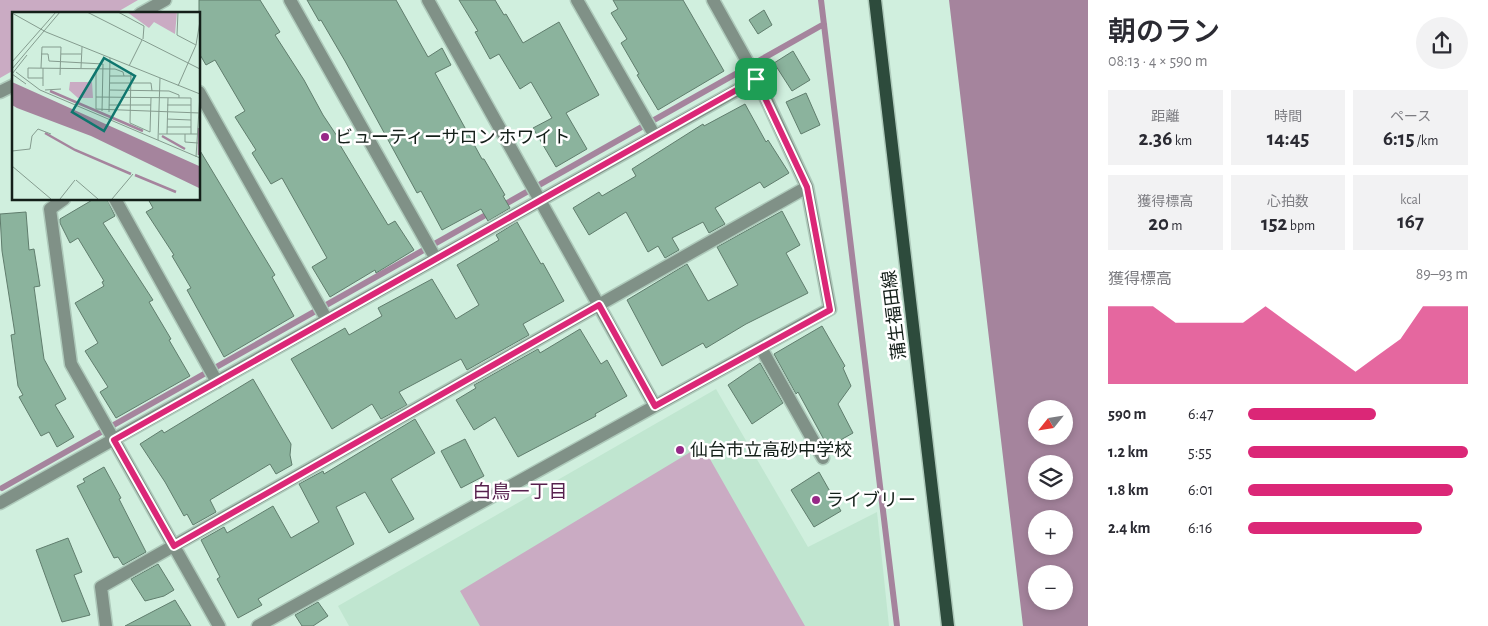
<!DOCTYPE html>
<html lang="ja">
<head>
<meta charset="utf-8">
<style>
	:root { --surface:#fff; --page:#f2f2f3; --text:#2b2b33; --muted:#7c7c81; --accent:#db2777 }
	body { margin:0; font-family:"Alegreya Sans","Noto Sans JP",sans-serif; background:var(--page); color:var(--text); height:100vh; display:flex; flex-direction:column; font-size:19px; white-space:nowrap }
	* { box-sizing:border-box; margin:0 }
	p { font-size:16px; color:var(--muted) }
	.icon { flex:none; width:28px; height:28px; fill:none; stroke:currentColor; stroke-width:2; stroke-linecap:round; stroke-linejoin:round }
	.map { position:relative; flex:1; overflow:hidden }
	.panel { display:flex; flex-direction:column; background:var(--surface); width:400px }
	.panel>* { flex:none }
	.needle { width:32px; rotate:240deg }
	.controls { position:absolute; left:1028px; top:400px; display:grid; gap:10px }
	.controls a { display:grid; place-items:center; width:45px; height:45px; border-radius:50%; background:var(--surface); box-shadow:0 2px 8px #0003; font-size:25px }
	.pin { position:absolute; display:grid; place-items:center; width:42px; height:42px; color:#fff; margin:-21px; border-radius:10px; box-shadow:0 2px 8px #0006 }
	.round { display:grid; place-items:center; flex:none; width:52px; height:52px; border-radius:26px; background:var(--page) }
	.head { display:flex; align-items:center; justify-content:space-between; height:85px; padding:0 20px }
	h1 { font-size:28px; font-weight:600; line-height:38px }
	.stats { display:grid; grid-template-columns:repeat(3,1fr); gap:8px; height:85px; padding:5px 20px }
	.stats div { display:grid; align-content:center; border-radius:0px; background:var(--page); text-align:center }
	.stats b { font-size:21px; font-weight:600 }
	.stats small { font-size:14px; font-weight:400 }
	.stats p { font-size:14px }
	.chart { height:140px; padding:10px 20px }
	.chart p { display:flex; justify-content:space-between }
	.chart svg { width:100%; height:90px; margin-top:5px; fill:var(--accent); opacity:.7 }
	ul { padding:0 20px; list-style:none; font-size:16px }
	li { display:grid; grid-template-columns:80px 60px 1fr; align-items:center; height:38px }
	li i { height:12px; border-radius:6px; background:var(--accent) }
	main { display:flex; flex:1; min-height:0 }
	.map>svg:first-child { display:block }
</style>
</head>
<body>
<main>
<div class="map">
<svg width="1088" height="626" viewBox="0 0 1088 626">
	<rect width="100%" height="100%" fill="#d0efde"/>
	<path fill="#c0e6d0" d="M716 389 808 547 877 512 889 626H349L338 606Z"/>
	<path fill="#caabc3" d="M0 0H138L114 14H14V70L0 78Z
		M702 445 805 626H480L460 591Z"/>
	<path fill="#a5849d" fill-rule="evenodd" d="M949 0H1088V626H1023ZM1036 409H1064V436H1036ZM1036 464H1064V491H1036ZM1036 519H1064V546H1036ZM1036 574H1064V601H1036Z"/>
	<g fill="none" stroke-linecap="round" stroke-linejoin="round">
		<path stroke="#a5849d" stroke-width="6" d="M821 0 897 626
			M500 207 824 24
			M2 488 491 212"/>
	</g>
	<path fill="#8bb39d" stroke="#607d6d" d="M199 0H260L280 32 275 35 304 80 323 115 339 139 337 140 388 225 395 221 414 250 376 273 375 270 330 297 312 267 327 258 282 178 271 184 252 153 256 150 235 117 245 111 215 60 206 65 199 53Z
		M307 0H396L428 57 442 48 451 65 435 73 482 159H484L505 195 503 196 510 208 488 221 481 209 442 230 421 191 417 193 345 61 321 20 319 21Z
		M459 0H495L504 15 506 14 523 43 559 22 599 95 566 113 587 149 556 167 533 128 552 118 531 82 520 89 499 54 490 59 475 32 478 31Z
		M613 0H683L724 71 658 110 637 75 639 74 621 43 627 39 611 13 618 9Z
		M764 10 772 25 758 34 749 20Z
		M793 51 810 80 792 91 774 63Z
		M806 93 820 125 801 134 786 102Z
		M745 104 766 142 768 140 789 173 764 188 760 182 715 208 725 224 709 233 703 222 672 238 679 250 665 258 658 246 648 252 626 212 589 235 573 208 599 192 602 196 636 176 632 169 703 124 704 126Z
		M199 149 275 275 272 277 294 316 224 357 187 290 191 288 172 256 174 255 146 212 153 208 148 199H199Z
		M94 199H107L115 216 103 223 153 300 149 302 171 339 169 340 190 376 116 418 100 392 108 387 85 351 98 343 75 303 104 286 102 282 104 281 78 238 70 243 60 223V219Z
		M782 211 800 245 786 253 808 293 746 324 706 348 703 343 662 366 627 300 687 264 708 301 738 285 717 247Z
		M26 212 29 250 34 249 40 286 34 287 44 359 66 399 55 405 74 437 57 447 49 432 41 436 19 397 23 395 18 386 11 335 15 334 2 251 0 214Z
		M517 222 541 264 543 263 564 301 523 324 529 335 467 370 461 359 399 392 407 405 381 419 372 404 332 429 291 359 345 328 349 335 382 316 378 308 432 279 456 319 479 305 457 265 499 240 496 235Z
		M822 326 845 366 843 368 851 386 838 404 853 433 828 447 798 392 796 394 774 354Z
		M580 329 601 364 607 360 627 396 595 414 596 416 518 457 495 417 474 430 456 400 476 388 474 385 538 349 540 353Z
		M760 363 783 403 752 424 728 385Z
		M253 379 291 444 290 455 292 465 276 474 270 464 210 500 216 512 193 525 187 514 184 516 165 482 140 444 162 430 164 433Z
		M415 419 435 453 391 479 414 519 389 533 365 492 336 507 354 544 258 599 262 605 238 618 217 579 220 577 201 540 224 527 227 533 273 506 291 538 319 522 299 484 323 471 324 474Z
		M465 439 484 476 461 488 441 451Z
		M104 467 121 498 119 499 146 552 123 565 118 557 114 558 77 486 85 482 83 479Z
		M819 472 841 511 814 527 791 490Z
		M68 538 82 572 74 575 90 615 62 622 36 550Z
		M158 564 174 590 164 596 145 601 131 579Z
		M175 600 191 626H125Z
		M318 602 328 616 313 626H302L295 615Z"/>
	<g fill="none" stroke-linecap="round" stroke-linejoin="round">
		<defs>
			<path id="minor" d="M290 0 436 259
				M428 0 655 406
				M577 0 655 136
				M140 14 165 0
				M0 92 14 85
				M199 92 327 320
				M64 199 50 209 71 364 219 626
				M115 199 217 382
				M761 348 823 458
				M0 503 757 79
				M106 626 101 587 807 187
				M258 626 830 309 807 187 757 79 713 0"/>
			<path id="major" d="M875 0 948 626"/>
		</defs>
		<use href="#minor" stroke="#aecabb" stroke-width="15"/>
		<use href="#major" stroke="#aecabb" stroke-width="15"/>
		<use href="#minor" stroke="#809187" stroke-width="12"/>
		<use href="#major" stroke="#2d4b3c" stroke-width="12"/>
	</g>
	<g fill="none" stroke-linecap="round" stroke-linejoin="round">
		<defs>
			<path id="route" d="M756 79 807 187 830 310 655 406 599 305 174 546 114 440Z"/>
		</defs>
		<use href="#route" stroke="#fff" stroke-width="10"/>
		<use href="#route" stroke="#db2777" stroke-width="6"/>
	</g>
	<g fill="#972887" stroke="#fff" stroke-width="2">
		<circle cx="325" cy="137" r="5"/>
		<circle cx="680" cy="450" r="5"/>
		<circle cx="816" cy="500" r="5"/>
	</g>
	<g text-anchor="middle" stroke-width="5" stroke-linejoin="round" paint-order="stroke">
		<g font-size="18" fill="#141f19" stroke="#fff" text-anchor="start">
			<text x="335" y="143">ビューティーサロン ホワイト</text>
			<text x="690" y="456">仙台市立高砂中学校</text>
			<text x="826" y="506">ライブリー</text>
		</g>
		<g font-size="18" fill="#141f19" stroke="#fff">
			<text transform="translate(894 315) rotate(-97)" y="6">蒲生福田線</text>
		</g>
		<g font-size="19" fill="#57214e" stroke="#fff">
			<text x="520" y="498">白鳥一丁目</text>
		</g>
	</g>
	<g transform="translate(12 12)">
		<rect width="188" height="188" fill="#d0efde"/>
		<path d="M115 0H165L163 22 142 10 137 16ZM58 70H80L81 86H66L57 78Z" fill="#caabc3"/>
		<path d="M0 70 187 154V176L79 124 5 96 0 93Z" fill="#a5849d"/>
		<path fill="none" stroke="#a5849d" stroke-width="2.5" d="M38 79 131 119M33 121 63 138 119 162M150 124 173 137M187 143V116M123 163 164 180"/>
		<path fill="none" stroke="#859c8f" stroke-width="1" d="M75 0 188 57M106 0 132 14 131 27M166 0 165 23 184 33M0 1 34 20 188 82M29 42H36L37 49 91 52 90 99M49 42H69M0 50 44 0M117 54 130 28M29 56 30 35H49L48 63M69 56 70 35M0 57 48 0M84 57V97L188 101M4 60 28 78 188 146M119 60 118 111 138 120 139 86M0 62 15 43M0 62 14 72M98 64H119M31 66H16V56L103 57 111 60 112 64M98 71H139L140 79M31 74V56M166 74 184 33 188 9M33 78 49 77M98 78 157 79 167 83V86M84 85 179 86V122M97 93H139M155 93H179M97 100 98 46M155 107 179 108M155 115H179M147 122H186M155 122 156 86M173 122V130L186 131M146 128 148 66M0 139 18 137 20 124 26 117 39 122M184 145 188 82M0 154 39 187M64 168 86 187M48 187 63 168M100 187 121 162"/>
		<path fill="#0f766e" fill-opacity="0.15" stroke="#0f766e" stroke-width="2.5" d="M92 46 123 64 92 119 60 100Z"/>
		<rect width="188" height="188" fill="none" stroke="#141f19" stroke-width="2.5"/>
	</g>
</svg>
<div class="controls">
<a><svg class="needle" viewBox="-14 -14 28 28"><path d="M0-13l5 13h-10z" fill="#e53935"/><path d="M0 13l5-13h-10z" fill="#7c7c81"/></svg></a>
<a><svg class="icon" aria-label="layers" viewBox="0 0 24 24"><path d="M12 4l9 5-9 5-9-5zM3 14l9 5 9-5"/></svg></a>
<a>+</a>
<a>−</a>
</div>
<div class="pin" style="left:756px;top:79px;background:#1e9e55"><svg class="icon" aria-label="arrive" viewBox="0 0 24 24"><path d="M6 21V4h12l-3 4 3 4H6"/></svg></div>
</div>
<section class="panel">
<div class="head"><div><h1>朝のラン</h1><p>08:13 · 4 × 590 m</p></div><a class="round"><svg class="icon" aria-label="share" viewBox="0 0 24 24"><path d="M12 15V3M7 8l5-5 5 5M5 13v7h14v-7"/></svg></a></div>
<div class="stats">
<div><p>距離</p><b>2.36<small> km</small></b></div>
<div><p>時間</p><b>14:45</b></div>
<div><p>ペース</p><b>6:15<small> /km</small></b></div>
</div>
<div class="stats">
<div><p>獲得標高</p><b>20<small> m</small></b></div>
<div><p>心拍数</p><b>152<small> bpm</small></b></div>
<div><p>kcal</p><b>167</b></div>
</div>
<div class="chart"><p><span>獲得標高</span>89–93 m</p>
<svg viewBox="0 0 160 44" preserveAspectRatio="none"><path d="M0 44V6L10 6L20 6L30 14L40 14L50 14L60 14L70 6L80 14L90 22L100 30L110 38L120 30L130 22L140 6L150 6L160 6V44z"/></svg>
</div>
<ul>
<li><b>590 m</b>6:47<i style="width:58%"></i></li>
<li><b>1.2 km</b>5:55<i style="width:100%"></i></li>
<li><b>1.8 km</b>6:01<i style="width:93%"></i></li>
<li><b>2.4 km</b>6:16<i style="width:79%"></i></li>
</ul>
</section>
</main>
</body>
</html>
